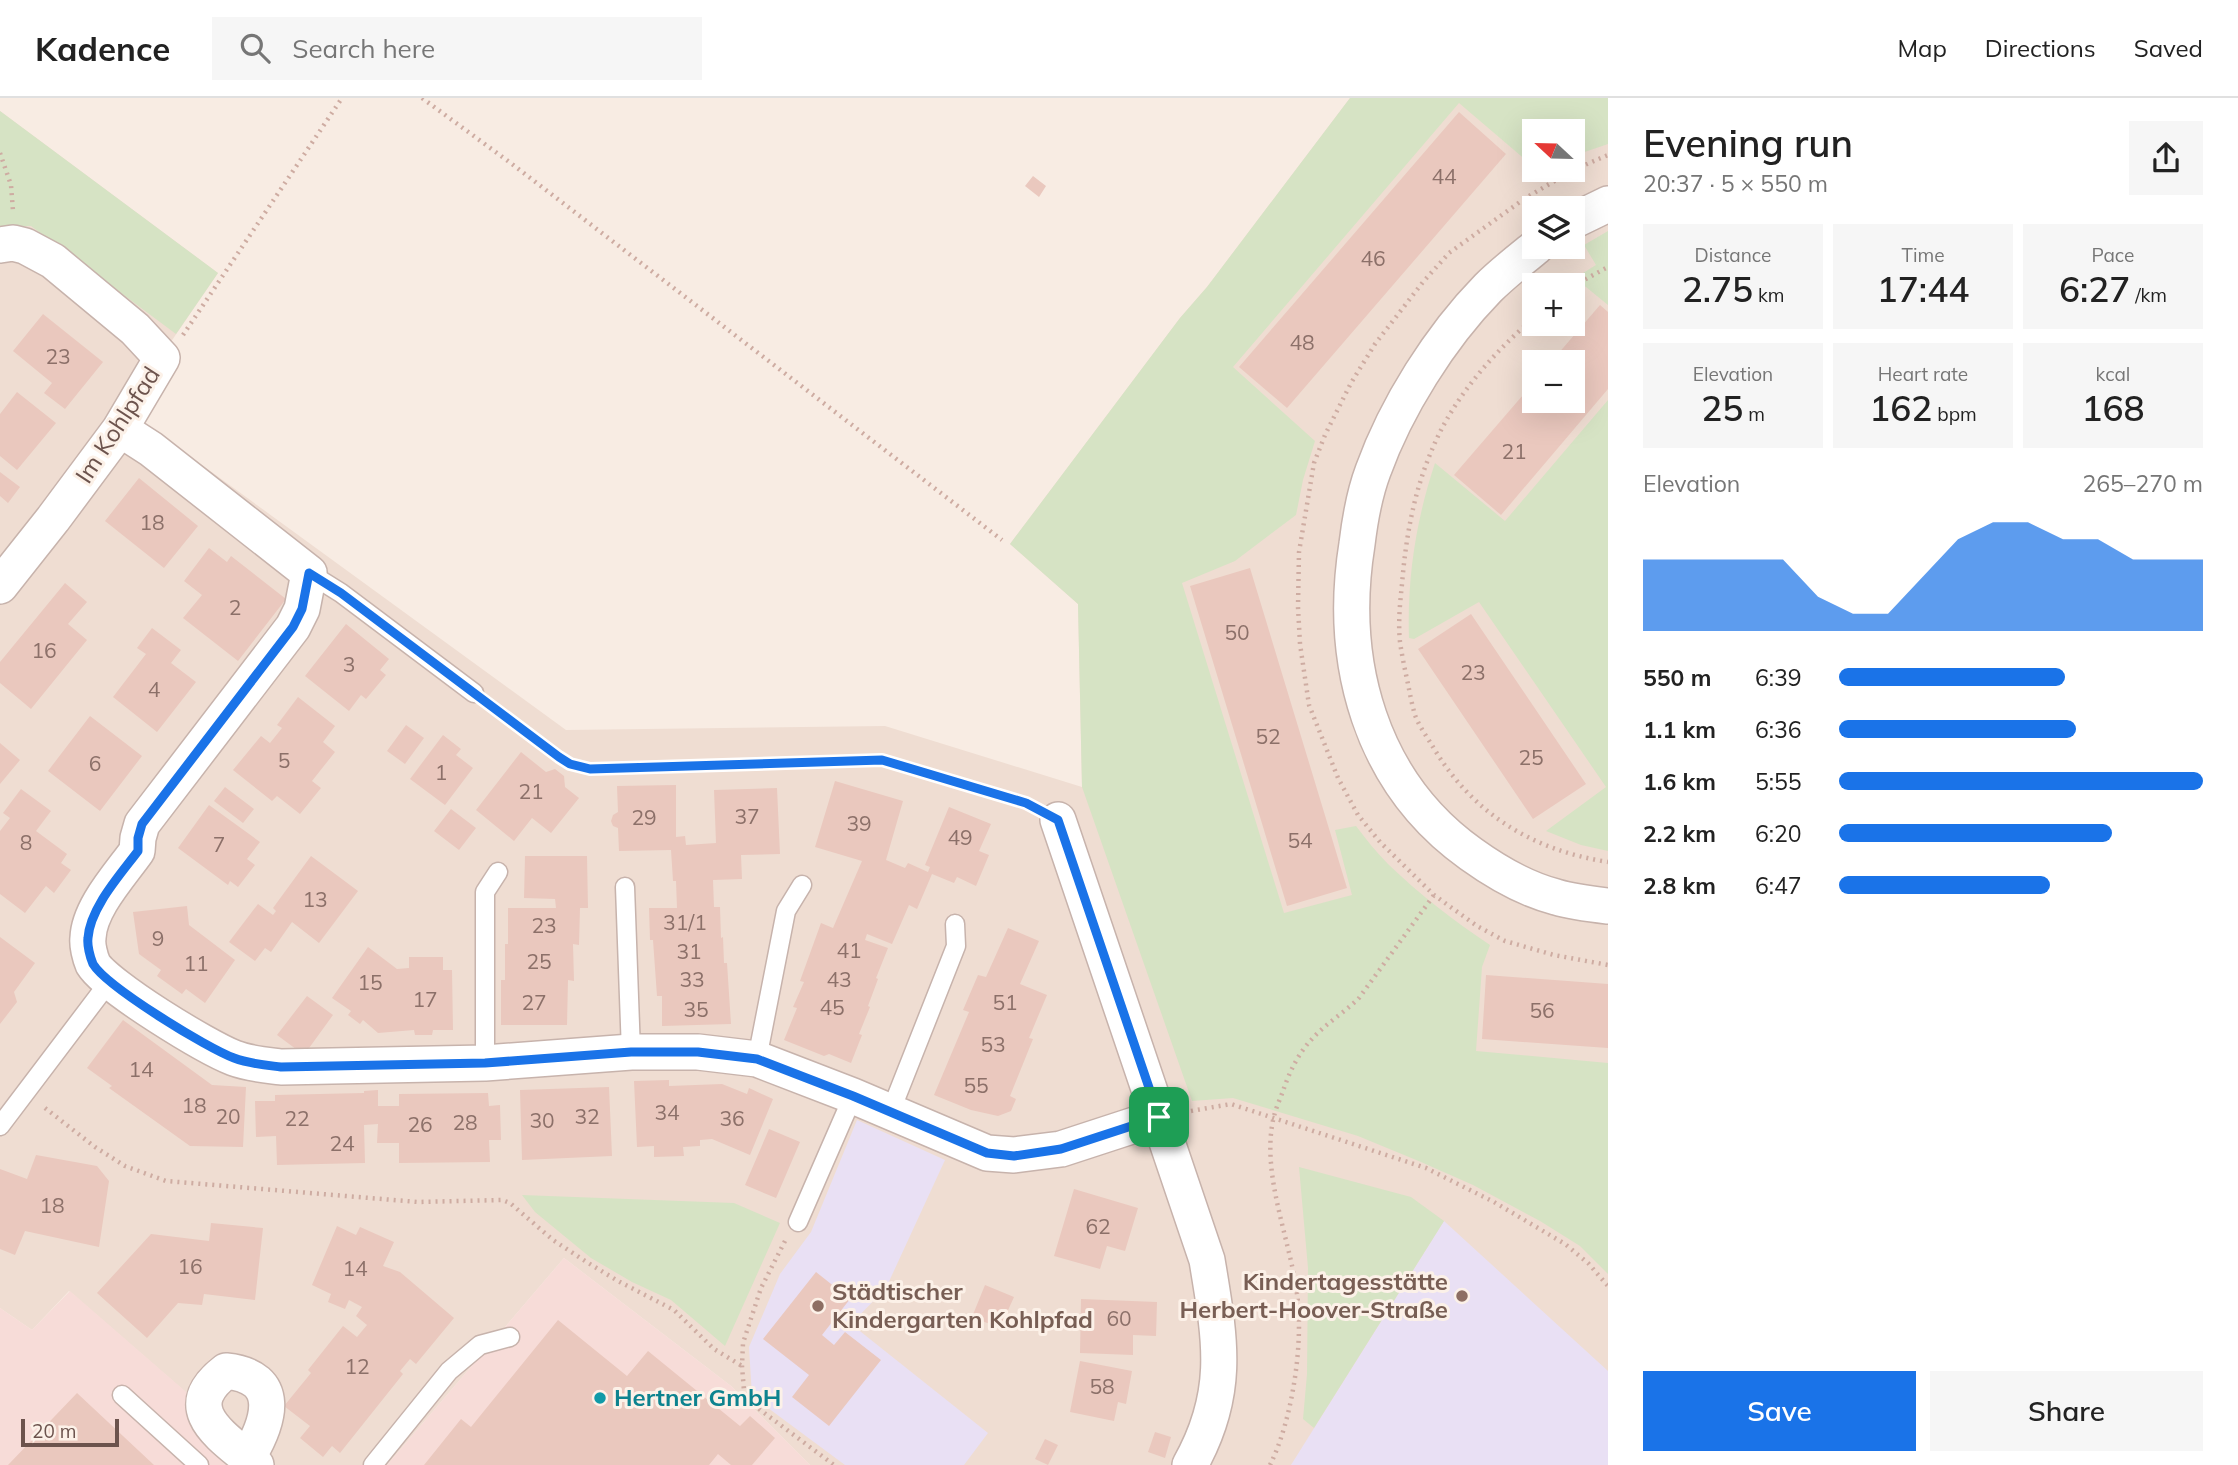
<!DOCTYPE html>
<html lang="en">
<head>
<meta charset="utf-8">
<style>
	:root { --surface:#fff; --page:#f6f6f6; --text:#222; --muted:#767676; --line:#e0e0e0; --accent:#1a73e8 }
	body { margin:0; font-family:Mulish,sans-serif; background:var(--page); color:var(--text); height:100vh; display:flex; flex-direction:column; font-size:26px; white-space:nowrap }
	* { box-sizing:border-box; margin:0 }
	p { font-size:23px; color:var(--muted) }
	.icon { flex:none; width:38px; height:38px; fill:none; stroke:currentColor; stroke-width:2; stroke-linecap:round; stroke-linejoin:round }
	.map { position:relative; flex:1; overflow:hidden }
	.side { display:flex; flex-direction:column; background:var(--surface); width:630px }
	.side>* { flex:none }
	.needle { width:46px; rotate:292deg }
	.controls { position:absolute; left:1522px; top:21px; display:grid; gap:14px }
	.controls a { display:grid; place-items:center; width:63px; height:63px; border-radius:0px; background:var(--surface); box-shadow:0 7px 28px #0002; font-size:35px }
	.scale { position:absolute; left:21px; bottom:18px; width:98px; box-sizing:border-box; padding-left:7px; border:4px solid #6c534d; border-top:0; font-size:19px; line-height:24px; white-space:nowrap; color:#6c534d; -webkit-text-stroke:5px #fcf1e8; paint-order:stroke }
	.pin { position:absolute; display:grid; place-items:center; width:60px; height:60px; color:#fff; margin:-30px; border-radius:14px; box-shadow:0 4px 10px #0006 }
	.round { display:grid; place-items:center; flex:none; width:74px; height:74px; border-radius:0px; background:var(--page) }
	.summary { display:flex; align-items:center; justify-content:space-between; height:119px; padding:0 35px }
	h1 { font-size:38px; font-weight:600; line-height:52px }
	.stats { display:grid; grid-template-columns:repeat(3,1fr); gap:10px; height:119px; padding:7px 35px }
	.stats div { display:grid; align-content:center; border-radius:0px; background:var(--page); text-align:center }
	.stats b { font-size:35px; font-weight:600 }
	.stats small { font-size:19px; font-weight:400 }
	.stats p { font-size:19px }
	.chart { height:196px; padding:14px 35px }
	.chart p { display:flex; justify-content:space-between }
	.chart svg { width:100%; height:126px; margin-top:7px; fill:var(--accent); opacity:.7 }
	.button { display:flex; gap:14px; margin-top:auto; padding:14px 35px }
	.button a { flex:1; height:80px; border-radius:0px; background:var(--accent); color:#fff; font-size:28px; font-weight:600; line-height:80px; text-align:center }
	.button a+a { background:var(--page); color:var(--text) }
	ul { padding:0 35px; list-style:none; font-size:23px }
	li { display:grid; grid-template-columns:112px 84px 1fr; align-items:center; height:52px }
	li i { height:18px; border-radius:9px; background:var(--accent) }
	header { display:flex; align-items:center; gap:42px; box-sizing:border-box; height:98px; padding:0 35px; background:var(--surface); border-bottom:2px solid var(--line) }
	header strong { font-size:33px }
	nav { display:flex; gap:38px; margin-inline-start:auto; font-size:24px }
	.search { width:490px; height:63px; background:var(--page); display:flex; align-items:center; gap:18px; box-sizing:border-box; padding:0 24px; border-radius:0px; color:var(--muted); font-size:26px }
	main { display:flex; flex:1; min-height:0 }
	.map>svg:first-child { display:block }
</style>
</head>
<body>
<header>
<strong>Kadence</strong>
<div class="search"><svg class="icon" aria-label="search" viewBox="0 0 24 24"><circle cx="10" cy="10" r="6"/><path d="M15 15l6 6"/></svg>Search here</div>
<nav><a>Map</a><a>Directions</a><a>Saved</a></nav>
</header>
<main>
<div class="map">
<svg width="1608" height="1367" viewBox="0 0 1608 1367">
	<rect width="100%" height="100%" fill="#f8ece3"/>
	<path fill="#efddd2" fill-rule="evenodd" d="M1350 0H1608V1367H810L731 1288 564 1160 387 1367H270L69 1193 32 1232 0 1210V13L218 175 125 311 566 632 885 628 1082 689 1078 506 1010 446 1180 220 1207 189ZM1535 33H1573V72H1535ZM1535 110H1573V149H1535ZM1535 187H1573V226H1535ZM1535 264H1573V303H1535Z"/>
	<path fill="#f7dcd8" d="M564 1160 731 1288 810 1367H387Z
		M70 1193 270 1367H0V1210L32 1232Z"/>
	<path fill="#e9e0f4" d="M857 1022 945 1062 886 1190 851 1226 988 1335 964 1367H845L752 1298 749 1249 780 1176 811 1134Z
		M1444 1123 1608 1273V1367H1291Z"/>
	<path fill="#d6e3c4" d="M1350 0H1608V46L1573 58V33H1535V70L1459 5 1233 269 1315 343 1303 382 1296 417 1235 463 1182 485 1284 815 1352 797 1335 732 1356 728C1366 741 1376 754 1388 766 1419 796 1454 823 1490 847L1482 869 1476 953 1608 965V1176L1580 1148 1540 1123 1473 1087 1421 1064 1358 1038 1233 1000 1192 1003 1082 689 1078 506 1010 446 1180 220 1207 189Z
		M0 13 218 175 176 236 31 128 0 129Z
		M1608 133V207L1575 180 1596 167 1584 147Z
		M1608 302V753L1581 747 1546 733 1606 689 1479 504 1414 541 1409 540C1407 480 1416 422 1435 365L1505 423Z
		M1299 1069 1411 1099 1444 1123 1314 1330 1303 1321 1307 1276 1308 1170Z
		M522 1097 734 1105 780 1125 725 1248 671 1202 632 1184 591 1160 535 1114Z"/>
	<path fill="#eac8be" d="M1459 14 1506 56 1287 310 1239 269Z
		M1033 78 1046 88 1039 99 1025 88Z
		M1600 207 1608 214V291L1501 417 1454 377 1535 283V303H1573V264H1551Z
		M43 216 103 264 65 311 44 295 52 285 13 253Z
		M17 294 56 325 17 372 0 358V316Z
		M0 374 20 389 8 405 0 398Z
		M139 380 198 428 164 470 105 423Z
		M209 450 227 464 231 458 286 501 238 563 183 520 202 497 184 483Z
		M1250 470 1347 790 1287 808 1190 488Z
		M65 485 87 504 68 526 87 542 31 611 0 585V564Z
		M1471 516 1586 686 1533 721 1418 551Z
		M346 526 389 561 380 572 386 577 366 601 361 597 349 613 305 578Z
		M152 530 181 552 171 565 196 584 157 634 113 599 146 556 137 550Z
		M298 599 335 628 323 644 335 654 312 683 321 690 300 716 277 698 272 703 233 672 261 638 270 645 282 630 277 627Z
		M90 618 142 658 100 713 48 673Z
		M406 627 424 640 405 666 387 653Z
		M443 637 461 651 456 657 473 670 445 707 410 681Z
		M0 645 20 662 0 686Z
		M521 654 546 674 555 671 564 678 565 689 579 700 551 735 532 720 514 743 476 712Z
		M835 683 903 703 886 762 905 770 908 765 928 774 930 769 925 767 949 709 991 726 979 753 989 757 976 788 957 779 954 785 932 776 917 811 909 807 892 846 867 836 865 842 888 850 876 880 878 881 868 908 870 909 859 936 862 937 851 965 829 956 824 958 784 942 797 910 793 909 804 884 800 883 821 825 833 830 862 763 815 749Z
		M676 687V739L685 738 686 747 716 745 714 692 777 690 780 756 741 757 742 781 713 782 714 809H720L721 840 723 839 724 865H727L731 926 662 928V898H657L653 842H650L649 810H677L676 783H673L671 752 619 753 618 730 613 728 611 723 613 717 618 714 617 688Z
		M225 689 254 711 243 725 214 703Z
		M21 691 51 713 36 733 67 756 61 765 71 772 54 795 46 788 25 815 0 796V733L10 720 3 715Z
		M209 707 260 744 247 761 255 767 238 789 230 783 228 787 178 750Z
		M451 711 476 730 459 752 434 733Z
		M311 758 358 793 319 845 292 824 271 854 265 850 255 863 229 844 258 806 273 817 276 813 273 810Z
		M525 758H587L588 810H580L579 847 573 846 574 883 568 882 567 927H501V882H505V846H508V810H556L555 801 524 800Z
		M187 808 189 827 235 862 205 905 186 891 182 896 157 878 161 872 139 856 133 814Z
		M1008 830 1039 843 1020 886 1047 897 1029 940 1033 941 1010 998 1016 1001 1011 1013 998 1018 971 1012 934 997 969 914 963 912 978 877 986 879Z
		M0 839 35 865 14 894 17 904 0 926Z
		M368 849 397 871 409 870V859H443V872H452L453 932H433L432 937H415L414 932 378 935 363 922 360 926 348 917 351 913 332 900Z
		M1486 877 1608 886V950L1482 941Z
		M307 898 333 917 304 957 277 937Z
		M123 922 212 987 246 989 243 1049 190 1048 109 990 112 988 87 970Z
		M669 982V988L722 986 747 996 749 990 773 1001 750 1057 712 1041 700 1042V1048L683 1049 684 1058 654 1059V1048L637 1049 634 983Z
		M609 989 612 1058 522 1062 520 992Z
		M378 992V1008H399V996L488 995 489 1008 500 1007 501 1042H489L490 1064 399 1065V1045H377L378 1026 364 1027 365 1065 277 1067 276 1038 256 1039 255 1003H275V997L364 995V993Z
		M769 1031 800 1044 776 1100 745 1087Z
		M36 1057 97 1068 109 1083 99 1149 25 1133 15 1157 0 1151V1071L27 1081Z
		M1074 1091 1138 1110 1125 1153 1107 1148 1100 1171 1054 1158Z
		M211 1125 263 1130 255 1202 204 1196 202 1207 178 1205 147 1240 97 1195 151 1136 209 1143Z
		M337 1128 356 1137 360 1129 394 1144 383 1168 400 1174 454 1220 416 1266 410 1261 400 1273 403 1276 340 1355 332 1348 323 1359 300 1340 310 1328 284 1308 311 1275 308 1272 343 1228 357 1239 367 1227 356 1218 362 1209 349 1202 345 1211 328 1204 331 1196 312 1187Z
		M816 1174 850 1201 822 1237 834 1247 845 1234 881 1262 829 1328 792 1299 809 1277 763 1241Z
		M985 1187 1014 1199 1000 1230 972 1219Z
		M1081 1201 1157 1204 1156 1238 1133 1237V1257L1080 1255Z
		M558 1222 627 1278 648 1253 740 1328 750 1318 775 1340 752 1367H731L718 1356 709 1367H424L461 1321 471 1329Z
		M1080 1263 1132 1273 1126 1306 1118 1304 1114 1323 1070 1314Z
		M77 1295 154 1367H8Z
		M1155 1334 1171 1339 1165 1360 1148 1354Z
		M1045 1341 1058 1347 1048 1367 1035 1361Z"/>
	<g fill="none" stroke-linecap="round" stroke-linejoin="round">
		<defs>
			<path id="service" d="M309 475 341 495 474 595
				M625 789 631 954
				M757 961 786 813 802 787
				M485 965V794L498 774
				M890 1015 956 848 955 826
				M0 1028 109 884
				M798 1124 853 998
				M122 1297 199 1367
				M373 1367 449 1273 480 1247 510 1239"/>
			<path id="minor" d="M1573 123 1608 106
				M0 147 13 145 25 148 53 163 135 231 162 260 120 331 53 421 0 488
				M1536 149C1520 162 1503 175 1488 190 1440 239 1396 309 1373 373 1364 397 1360 421 1357 446 1338 564 1370 684 1471 756 1496 774 1525 791 1556 799 1573 804 1590 806 1608 808
				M120 331 151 351 309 475 302 511 293 529 142 726 138 740 137 753C120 777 89 810 88 840 87 847 90 859 93 866 107 889 206 949 234 960 250 966 265 967 281 969L485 965 631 954H698L757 961 853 998 987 1055 1014 1057 1061 1051 1159 1019
				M1058 722 1207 1162C1220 1241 1231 1294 1190 1367
				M248 1359C269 1324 284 1279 226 1273 175 1312 224 1339 256 1367"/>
		</defs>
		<use href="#service" stroke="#c7b3ac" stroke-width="21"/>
		<use href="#minor" stroke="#c7b3ac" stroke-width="38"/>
		<path stroke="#ceaca2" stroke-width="4.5" stroke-dasharray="2 5" stroke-linecap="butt" d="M422 0 512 66 1002 442
			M0 55 11 87 13 113
			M1573 72 1524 101 1449 155 1423 184 1375 246 1351 285 1325 337 1314 365 1299 454 1298 509 1300 546 1309 607 1338 680 1358 717 1380 744 1434 797 1477 828 1505 843 1554 857 1608 867
			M1573 72 1608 57
			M1573 188 1608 169
			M1535 219C1494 254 1455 298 1434 347 1414 392 1406 438 1402 486 1400 505 1398 525 1400 544 1402 558 1405 572 1408 586 1410 596 1412 607 1415 617 1419 628 1427 639 1433 649 1473 716 1532 752 1608 764
			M183 237 342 0
			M494 610C519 629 560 667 590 671L882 662 1029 706
			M45 1010 95 1049 125 1068 166 1083 418 1104 502 1102 510 1105 553 1142 585 1163 618 1183 674 1212 714 1251 742 1268
			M1191 1013 1231 1006 1426 1070 1494 1104 1565 1146 1588 1165 1608 1188
			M785 1143 761 1190 743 1245 742 1268 744 1293 755 1308 834 1367
			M1270 1367C1292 1323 1304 1245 1297 1196 1290 1140 1260 1074 1274 1018 1276 1010 1280 1001 1283 993 1289 975 1298 956 1311 942 1325 926 1344 915 1359 900L1434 797"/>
		<use href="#service" stroke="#fff" stroke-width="18"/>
		<use href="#minor" stroke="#fff" stroke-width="35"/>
	</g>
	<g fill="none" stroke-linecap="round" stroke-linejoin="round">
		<defs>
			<path id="route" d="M309 475 341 495 559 659 570 666 590 671 882 662 1026 705 1058 722 1159 1019 1061 1051 1014 1058 987 1055 853 998 757 961 698 954H631L485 965 281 969C265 967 250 966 234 960 207 950 107 889 93 866 90 859 87 847 88 840 90 810 120 777 138 753V740L142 726 293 529 302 511Z"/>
		</defs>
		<use href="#route" stroke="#fff" stroke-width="14"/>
		<use href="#route" stroke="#1a73e8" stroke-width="9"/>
	</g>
	<g fill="#8d6e63" stroke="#fcf1e8" stroke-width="2.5">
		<circle cx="1462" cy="1198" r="7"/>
		<circle cx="818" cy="1208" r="7"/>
	</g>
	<circle fill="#0f9aa8" stroke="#fcf1e8" stroke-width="2.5" cx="600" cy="1300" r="7"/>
	<g text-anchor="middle" stroke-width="6" stroke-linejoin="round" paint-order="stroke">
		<g font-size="21" fill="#8c7069">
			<text x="1444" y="86">44</text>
			<text x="1373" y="168">46</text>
			<text x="1302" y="252">48</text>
			<text x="58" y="266">23</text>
			<text x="1514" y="361">21</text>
			<text x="152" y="432">18</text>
			<text x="235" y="517">2</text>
			<text x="1237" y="542">50</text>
			<text x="44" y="560">16</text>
			<text x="349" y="574">3</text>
			<text x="1473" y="582">23</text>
			<text x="154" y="599">4</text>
			<text x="1268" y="646">52</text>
			<text x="1531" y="667">25</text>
			<text x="284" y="670">5</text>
			<text x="95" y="673">6</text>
			<text x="441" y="682">1</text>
			<text x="531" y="701">21</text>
			<text x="747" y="726">37</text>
			<text x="644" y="727">29</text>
			<text x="859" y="733">39</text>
			<text x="960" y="747">49</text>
			<text x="1300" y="750">54</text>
			<text x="26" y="752">8</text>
			<text x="219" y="754">7</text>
			<text x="315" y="809">13</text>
			<text x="685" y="832">31/1</text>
			<text x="544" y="835">23</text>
			<text x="158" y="848">9</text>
			<text x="849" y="860">41</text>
			<text x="689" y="861">31</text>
			<text x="539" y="871">25</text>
			<text x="196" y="873">11</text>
			<text x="692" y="889">33</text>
			<text x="839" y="889">43</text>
			<text x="370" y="892">15</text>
			<text x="425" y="909">17</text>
			<text x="534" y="912">27</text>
			<text x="1005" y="912">51</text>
			<text x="832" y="917">45</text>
			<text x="696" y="919">35</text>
			<text x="1542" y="920">56</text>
			<text x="993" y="954">53</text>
			<text x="141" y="979">14</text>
			<text x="976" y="995">55</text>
			<text x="194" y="1015">18</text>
			<text x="667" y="1022">34</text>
			<text x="228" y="1026">20</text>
			<text x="587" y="1026">32</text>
			<text x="297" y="1028">22</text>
			<text x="732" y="1028">36</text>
			<text x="542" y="1030">30</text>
			<text x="465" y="1032">28</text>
			<text x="420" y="1034">26</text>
			<text x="342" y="1053">24</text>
			<text x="52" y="1115">18</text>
			<text x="1098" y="1136">62</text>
			<text x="190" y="1176">16</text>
			<text x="355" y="1178">14</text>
			<text x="1119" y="1228">60</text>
			<text x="357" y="1276">12</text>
			<text x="1102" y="1296">58</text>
		</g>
		<g font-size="24" fill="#6c534d" stroke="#fcf1e8">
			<text transform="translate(118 327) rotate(-57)" y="8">Im Kohlpfad</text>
		</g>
		<g font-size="24" font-weight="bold" fill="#785e54" stroke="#fcf1e8" text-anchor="end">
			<text x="1448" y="1192">Kindertagesstätte<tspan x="1448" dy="28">Herbert-Hoover-Straße</tspan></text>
			<text x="832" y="1202" text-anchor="start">Städtischer<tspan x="832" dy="28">Kindergarten Kohlpfad</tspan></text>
		</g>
		<g font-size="24" font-weight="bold" fill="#0d838f" stroke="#fcf1e8" text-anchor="start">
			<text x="614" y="1308">Hertner GmbH</text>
		</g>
	</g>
</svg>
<div class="controls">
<a><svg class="needle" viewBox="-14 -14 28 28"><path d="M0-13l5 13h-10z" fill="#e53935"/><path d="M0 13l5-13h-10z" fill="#767676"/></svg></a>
<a><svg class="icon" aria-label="layers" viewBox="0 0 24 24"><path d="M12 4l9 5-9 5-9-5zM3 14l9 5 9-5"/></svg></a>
<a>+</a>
<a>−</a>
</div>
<div class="scale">20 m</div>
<div class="pin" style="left:1159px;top:1019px;background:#1e9e55"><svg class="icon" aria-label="arrive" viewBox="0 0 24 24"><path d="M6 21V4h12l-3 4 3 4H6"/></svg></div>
</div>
<section class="side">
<div class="summary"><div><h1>Evening run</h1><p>20:37 · 5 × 550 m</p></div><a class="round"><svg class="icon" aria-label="share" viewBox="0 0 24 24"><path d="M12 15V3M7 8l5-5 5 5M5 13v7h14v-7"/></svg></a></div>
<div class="stats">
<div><p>Distance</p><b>2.75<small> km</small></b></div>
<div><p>Time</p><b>17:44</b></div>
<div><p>Pace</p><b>6:27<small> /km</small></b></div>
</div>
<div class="stats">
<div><p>Elevation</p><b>25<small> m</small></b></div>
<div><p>Heart rate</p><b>162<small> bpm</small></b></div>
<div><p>kcal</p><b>168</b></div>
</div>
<div class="chart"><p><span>Elevation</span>265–270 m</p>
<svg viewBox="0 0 160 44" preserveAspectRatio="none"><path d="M0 44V19L10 19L20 19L30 19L40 19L50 32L60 38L70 38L80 25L90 12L100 6L110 6L120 12L130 12L140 19L150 19L160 19V44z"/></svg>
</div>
<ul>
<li><b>550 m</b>6:39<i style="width:62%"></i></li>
<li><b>1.1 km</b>6:36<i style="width:65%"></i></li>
<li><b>1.6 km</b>5:55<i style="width:100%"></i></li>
<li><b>2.2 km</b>6:20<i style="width:75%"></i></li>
<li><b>2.8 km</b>6:47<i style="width:58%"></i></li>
</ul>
<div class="button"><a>Save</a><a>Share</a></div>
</section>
</main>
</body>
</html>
